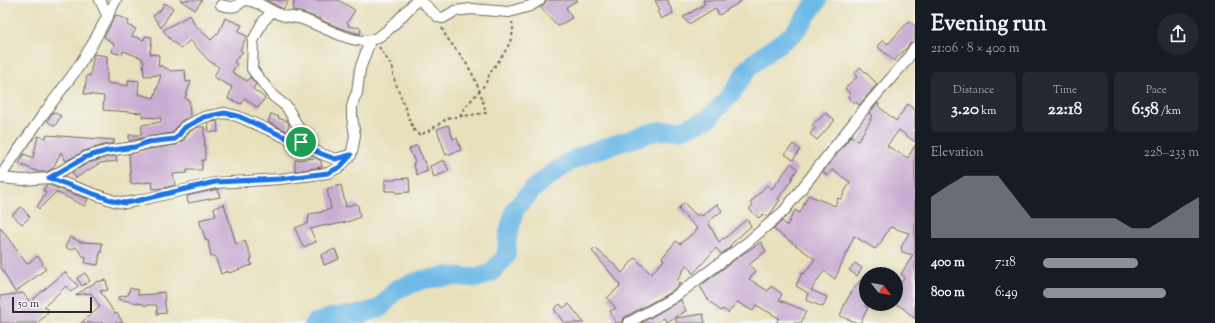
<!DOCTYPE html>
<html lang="en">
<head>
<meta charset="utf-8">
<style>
	:root { --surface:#171b24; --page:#242831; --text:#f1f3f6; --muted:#9ea1a6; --accent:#8c9099 }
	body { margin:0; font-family:"Sorts Mill Goudy",serif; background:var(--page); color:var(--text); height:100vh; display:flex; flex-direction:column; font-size:15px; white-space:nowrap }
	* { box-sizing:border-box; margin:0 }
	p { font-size:13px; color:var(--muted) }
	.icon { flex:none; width:22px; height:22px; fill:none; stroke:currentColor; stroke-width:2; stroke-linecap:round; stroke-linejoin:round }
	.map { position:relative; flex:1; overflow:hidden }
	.details { display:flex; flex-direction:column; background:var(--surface); width:300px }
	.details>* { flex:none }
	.needle { width:26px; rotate:121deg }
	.controls { position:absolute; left:859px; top:267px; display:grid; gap:8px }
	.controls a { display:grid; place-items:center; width:44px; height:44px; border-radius:50%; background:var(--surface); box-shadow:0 2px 10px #0003; font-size:20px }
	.scale { position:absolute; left:12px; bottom:10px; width:80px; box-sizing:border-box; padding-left:4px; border:2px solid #2b2b2b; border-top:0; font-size:11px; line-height:14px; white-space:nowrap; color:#2b2b2b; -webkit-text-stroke:3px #f6f6f2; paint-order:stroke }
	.pin { position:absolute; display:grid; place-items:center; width:34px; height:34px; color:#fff; margin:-17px; border:2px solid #fff; border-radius:50%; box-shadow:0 1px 4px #0007 }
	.round { display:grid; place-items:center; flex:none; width:42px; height:42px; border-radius:21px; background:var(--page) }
	.overview { display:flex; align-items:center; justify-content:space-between; height:68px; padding:0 16px }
	h1 { font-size:22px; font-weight:700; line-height:30px }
	.figures { display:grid; grid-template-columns:repeat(3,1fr); gap:6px; height:68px; padding:4px 16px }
	.figures div { display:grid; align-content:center; border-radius:6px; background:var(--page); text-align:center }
	.figures b { font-size:17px; font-weight:700 }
	.figures small { font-size:11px; font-weight:400 }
	.figures p { font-size:11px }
	.chart { height:112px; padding:8px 16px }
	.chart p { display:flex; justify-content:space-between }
	.chart svg { width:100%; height:72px; margin-top:4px; fill:var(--accent); opacity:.7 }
	ul { padding:0 16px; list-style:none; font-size:13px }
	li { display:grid; grid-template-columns:64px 48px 1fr; align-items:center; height:30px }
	li i { height:10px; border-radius:5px; background:var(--accent) }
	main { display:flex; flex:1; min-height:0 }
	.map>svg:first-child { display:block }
</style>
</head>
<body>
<main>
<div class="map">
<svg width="915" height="323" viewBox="0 0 915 323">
	<rect width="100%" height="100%" fill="#f6f6f2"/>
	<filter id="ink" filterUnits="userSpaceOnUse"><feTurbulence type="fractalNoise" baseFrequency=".025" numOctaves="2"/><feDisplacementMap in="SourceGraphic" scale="8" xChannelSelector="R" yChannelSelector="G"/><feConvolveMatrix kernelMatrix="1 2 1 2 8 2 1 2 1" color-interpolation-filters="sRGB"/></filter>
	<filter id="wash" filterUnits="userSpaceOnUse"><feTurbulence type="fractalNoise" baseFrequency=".012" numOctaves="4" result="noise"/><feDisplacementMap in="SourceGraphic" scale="16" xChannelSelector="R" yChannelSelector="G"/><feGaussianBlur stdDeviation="0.9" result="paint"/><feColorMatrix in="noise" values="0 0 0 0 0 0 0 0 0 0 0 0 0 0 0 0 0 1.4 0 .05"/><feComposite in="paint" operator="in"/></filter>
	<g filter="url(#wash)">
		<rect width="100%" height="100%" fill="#e8e0bc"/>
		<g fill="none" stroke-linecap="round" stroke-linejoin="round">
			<path stroke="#6eb9e7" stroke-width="3" d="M316 322 317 323
				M353 323 363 322 364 323"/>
			<path stroke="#6eb9e7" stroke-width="19" d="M314 323 333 317 361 314 380 308 397 289 421 280 449 276 477 278 491 273 506 256 508 236 515 209 536 186 567 163 590 152 657 131 681 130 708 119 730 96 748 68 769 51 793 34 818 0"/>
		</g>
		<g id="blocks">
			<path fill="#c9acd1" d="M180 0H202L195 10Z
				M266 0H289L283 9Z
				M294 0H338L355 10 347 23 349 24 348 26 361 28 360 34 340 28 321 20V19L304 13 293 11Z
				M546 0H578L566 7 572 18 558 26 540 7 545 3Z
				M655 0H667L673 13 662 19 658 11 660 10Z
				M703 0H743L719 15 715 8 689 24 683 17 705 4Z
				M164 3 173 8 161 28 153 16 159 11H160Z
				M116 15 129 21 127 25 136 29 132 36 144 40 145 36 152 37 150 54 159 55 158 66H162L171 71 185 70 186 82 191 81 185 98 189 100 190 117 181 121 172 133 147 137 129 141V135H141L142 125 161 122V118L142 117 143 113 103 110 104 96 84 94 87 75 90 76 94 54 107 56V83L128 86V80L139 81 138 94 154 98 161 75 144 76 143 60H141L142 58 123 51 122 55 112 52 114 44 104 37Z
				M190 15 195 25 211 40 219 32 225 18 242 25 238 32 247 36 240 50 243 52 234 62 237 64 232 72 247 81 250 77 256 84 253 89 265 98 258 108 244 98 242 104 228 99 232 87 214 77 219 67 209 61 190 40 181 49 168 37 163 30Z
				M909 21 915 26V41L910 43 906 49H905L894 61 877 46 883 40 888 44Z
				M860 67 877 84 859 105 855 101 853 103 848 97 850 94 845 88 857 77 854 74Z
				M878 103 879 104 878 106 896 121 908 104 915 110V142L899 130 887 146 908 158 915 145V319L904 309 896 304V291L905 277 901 274 913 255 902 252V250L901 249 902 245 909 233 890 227 881 242 875 249 854 236 835 279 824 271 811 290 827 297 823 307 806 300 808 293 796 286 802 273 804 274 815 259 773 229 782 221 787 226 795 210 800 213 808 195 835 206 838 198 841 199 850 182 832 170 828 176 823 172 851 136 858 141 871 120 870 118 872 116 869 113Z
				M53 112 61 116 55 126 47 121Z
				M826 113 835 120 817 140 810 134 815 128 812 125Z
				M271 114 279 117 278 118 287 121 289 124 287 131 268 122Z
				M217 121 218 132H209L208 123Z
				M448 125 453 139 457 138 461 150 446 155 437 129Z
				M198 127H204L205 160H202V170H187V173L173 174 175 185 164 188 153 189 152 182 131 184 129 154 149 149 176 145 184 140 189 132Z
				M46 135 114 140V143L104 145 84 151 66 161 61 152 53 168 47 172H39L19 164 24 154 33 158 38 136 46 138Z
				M793 144 800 150 793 160 785 154Z
				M417 145 428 171 417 175 413 163 415 162 409 149Z
				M116 156 117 161 100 163 76 178 72 172 89 163 107 157Z
				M316 158 321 161 322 167 295 171V160Z
				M444 160 449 171 434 177 430 166Z
				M791 163 798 169 792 177 793 178 778 199 780 200 771 213 767 217 763 214 759 218 749 209 753 205 750 203 767 185 772 189Z
				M409 178 410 192 396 193V191H385V180H395V179Z
				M46 185H48L88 199 85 206 56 192 39 209 37 207 46 192 43 191Z
				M341 185 346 207 356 203 357 205H358L360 217 350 221 329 226 327 225 310 229 316 242 303 247 295 228 308 223 309 214 322 212V211L331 209 327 189Z
				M218 189 220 197 188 203 187 196Z
				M684 203 697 216 700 214 702 216 717 204 722 211 708 222 719 242 723 238 724 239 747 219 751 226 730 245 731 246 728 249 721 254 716 248 693 274 687 264 677 281 680 284 669 293 625 317 622 320V323H616L610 311 616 308 607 298 620 286 619 285 620 284 592 251 595 248 613 263 622 273 635 258 651 274 664 260 662 258 676 241 680 244 698 229 678 209Z
				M224 204 236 244 245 241 252 259 250 260 252 265 229 273 228 271 221 274 215 256 211 257 208 240 206 241 199 220 216 216 214 208Z
				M21 207 30 217 22 224 12 215Z
				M0 227 27 264 38 256 43 263 42 264 46 269 15 292 0 266Z
				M70 237 81 242 102 243 101 253H100L98 265 85 263 86 257 83 256 76 247 71 250 65 247Z
				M761 242 766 251 749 265 756 271 749 279 768 291 771 286 782 294 779 300 806 311 801 323H776L779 318 756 305 753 311 737 302 728 313 723 309 721 311 713 304 707 298 700 286 741 255Z
				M335 249 339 259 324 265 321 255Z
				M855 263 862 268 857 276 849 270Z
				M65 272 78 286 71 292 66 286 44 307 49 310 45 316 37 323H0V296L23 293 30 302Z
				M85 273 90 281 82 286 77 278Z
				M866 274V307L868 308 860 323H858L840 316 845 303 852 291Z
				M106 280 108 290 100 291 115 314 117 313 123 323H81L100 307 91 293 76 295 96 282Z
				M130 288 138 290V295L156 294V293L164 292 166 313 157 314V305H143V304L118 299V297L128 295Z
				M681 300 686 311 666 322 664 318 655 323H641Z
				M560 304 563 308 569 304 584 323H564L554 309Z
				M703 314 705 323H676V318Z"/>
		</g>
	</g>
	<g filter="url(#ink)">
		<use href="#blocks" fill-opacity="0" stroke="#6d6a5e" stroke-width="1"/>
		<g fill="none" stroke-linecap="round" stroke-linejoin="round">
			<defs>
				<path id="minor" d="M100 0 108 17
					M245 0C259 1 268 10 281 15 287 17 295 17 302 19 320 25 356 47 374 39 388 34 406 11 417 0
					M420 0 438 17 443 18 455 11 471 9 509 12 530 6 540 0
					M221 5C232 8 235 8 244 0
					M272 11 262 23 253 41 252 69 273 96 287 107 298 127 301 142 308 147 322 154 335 159 350 155
					M0 177 42 116 77 69 92 45 116 0
					M0 178 23 180 49 178 114 201 125 203 136 201 215 183 280 179 328 173 340 167 351 155 353 147 355 135 352 117V107L354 99 357 93 360 69 370 41
					M49 178 86 157 106 151 135 147 148 143 175 139 179 135 184 127 204 117 225 113 237 116 287 138 301 142
					M628 323 673 298 748 242 784 211 865 108 906 61 915 47"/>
			</defs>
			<use href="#minor" stroke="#6d6a5e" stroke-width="12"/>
			<path stroke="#6d6a5e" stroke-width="2" stroke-dasharray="3 3" stroke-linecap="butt" d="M379 47 393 68V76L410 121 415 132 420 135 430 130 448 118 486 113C481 92 474 73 461 56 454 46 446 39 442 28
				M460 116C466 104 477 95 485 84 488 79 489 74 492 70 501 57 517 39 512 22"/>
			<use href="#minor" stroke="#fff" stroke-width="10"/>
		</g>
	</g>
	<g fill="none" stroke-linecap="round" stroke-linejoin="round" filter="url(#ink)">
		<defs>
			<path id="route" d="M225 113 238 116 287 138 301 142 308 148 322 154 335 159 351 155 340 167 328 173 280 179 215 182 136 201 125 203 114 201 49 178 86 157 106 151 135 147 148 142 175 139 179 135 184 128 204 117Z"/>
		</defs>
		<use href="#route" stroke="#fff" stroke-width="8"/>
		<use href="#route" stroke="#1a73e8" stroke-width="5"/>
	</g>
</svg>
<div class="controls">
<a><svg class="needle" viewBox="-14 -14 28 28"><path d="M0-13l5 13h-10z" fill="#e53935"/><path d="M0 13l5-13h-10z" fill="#9ea1a6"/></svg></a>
</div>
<div class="scale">50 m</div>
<div class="pin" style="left:301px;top:142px;background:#1e9e55"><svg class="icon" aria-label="arrive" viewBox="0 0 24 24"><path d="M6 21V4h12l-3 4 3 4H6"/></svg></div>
</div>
<section class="details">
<div class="overview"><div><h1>Evening run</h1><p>21:06 · 8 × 400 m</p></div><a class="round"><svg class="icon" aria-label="share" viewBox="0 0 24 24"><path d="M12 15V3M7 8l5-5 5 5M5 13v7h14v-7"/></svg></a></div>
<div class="figures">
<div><p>Distance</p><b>3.20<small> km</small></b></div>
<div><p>Time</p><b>22:18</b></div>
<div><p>Pace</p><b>6:58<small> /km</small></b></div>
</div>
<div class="chart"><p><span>Elevation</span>228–233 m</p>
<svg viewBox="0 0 160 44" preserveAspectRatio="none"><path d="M0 44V19L10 12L20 6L30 6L40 6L50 19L60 32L70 32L80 32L90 32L100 32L110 32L120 38L130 38L140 32L150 25L160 19V44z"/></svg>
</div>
<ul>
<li><b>400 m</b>7:18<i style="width:61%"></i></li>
<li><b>800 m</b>6:49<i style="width:79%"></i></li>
</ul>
</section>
</main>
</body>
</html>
